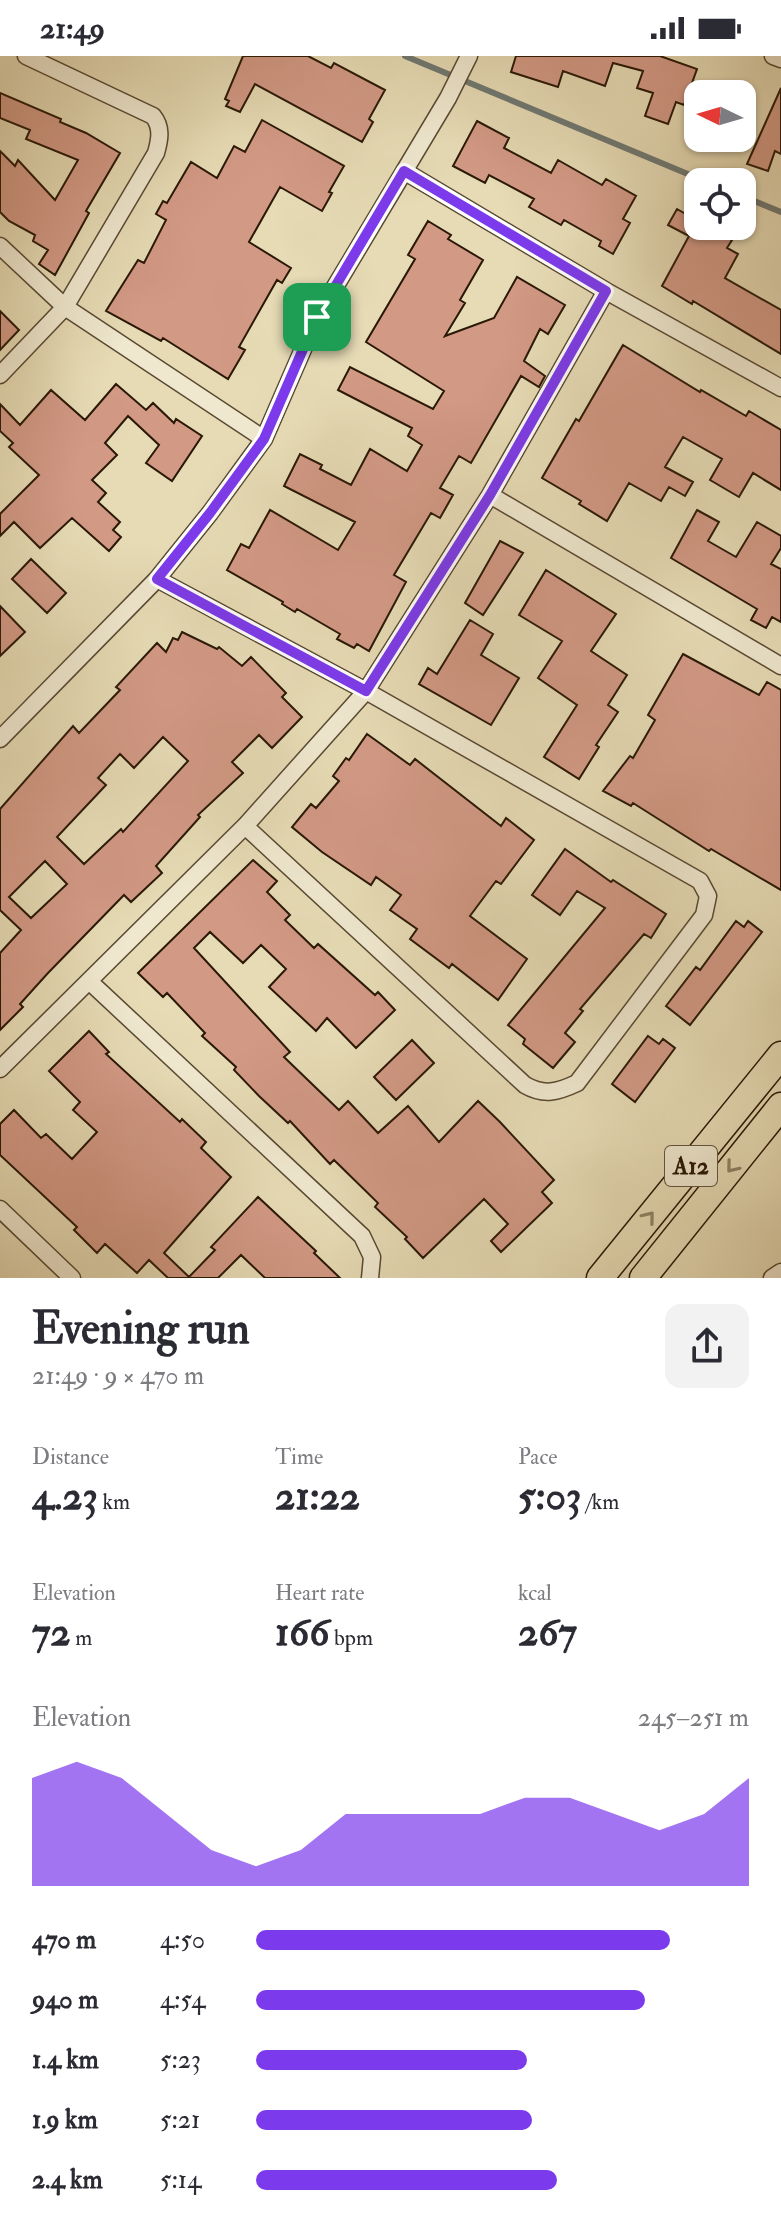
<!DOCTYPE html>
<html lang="en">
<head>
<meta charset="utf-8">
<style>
	:root { --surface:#fff; --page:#f2f2f3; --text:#2b2b33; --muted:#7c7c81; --accent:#7c3aed }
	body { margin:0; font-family:"IM FELL Double Pica",serif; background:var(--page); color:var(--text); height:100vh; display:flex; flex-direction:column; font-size:30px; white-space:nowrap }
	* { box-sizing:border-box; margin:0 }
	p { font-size:26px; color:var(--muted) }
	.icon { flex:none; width:44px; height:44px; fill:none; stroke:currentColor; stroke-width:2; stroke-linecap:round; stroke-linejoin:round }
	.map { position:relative; height:1222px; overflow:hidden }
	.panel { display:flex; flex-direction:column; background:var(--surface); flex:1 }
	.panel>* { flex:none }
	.needle { width:52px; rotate:275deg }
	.controls { position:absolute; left:684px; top:24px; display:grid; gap:16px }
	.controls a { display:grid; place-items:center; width:72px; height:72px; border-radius:16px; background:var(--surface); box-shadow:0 2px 6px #0004; font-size:40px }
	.pin { position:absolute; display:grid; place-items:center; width:68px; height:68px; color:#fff; margin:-34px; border-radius:16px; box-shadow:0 4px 12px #0006 }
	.round { display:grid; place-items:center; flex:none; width:84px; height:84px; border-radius:16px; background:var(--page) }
	.overview { display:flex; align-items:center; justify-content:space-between; height:136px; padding:0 32px }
	h1 { font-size:44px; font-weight:800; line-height:60px }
	.metrics { display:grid; grid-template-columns:repeat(3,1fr); gap:12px; height:136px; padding:8px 32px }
	.metrics div { display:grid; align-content:center }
	.metrics b { font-size:40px; font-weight:800 }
	.metrics small { font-size:22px; font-weight:400 }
	.metrics p { font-size:22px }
	.chart { height:224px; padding:16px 32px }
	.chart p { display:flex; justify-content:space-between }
	.chart svg { width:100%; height:144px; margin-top:8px; fill:var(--accent); opacity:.7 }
	ul { padding:0 32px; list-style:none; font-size:26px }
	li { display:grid; grid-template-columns:128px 96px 1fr; align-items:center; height:60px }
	li i { height:20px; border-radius:10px; background:var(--accent) }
	.status { display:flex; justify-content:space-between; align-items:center; height:56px; padding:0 40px; background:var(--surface); direction:ltr }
	.status svg { height:22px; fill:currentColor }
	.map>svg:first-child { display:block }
</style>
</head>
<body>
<div class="status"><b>21:49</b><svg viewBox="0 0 49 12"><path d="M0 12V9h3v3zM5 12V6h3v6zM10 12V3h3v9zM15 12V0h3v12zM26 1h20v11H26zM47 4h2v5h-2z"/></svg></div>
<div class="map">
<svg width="781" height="1222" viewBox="0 0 781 1222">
	<rect width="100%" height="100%" fill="#e6dbb5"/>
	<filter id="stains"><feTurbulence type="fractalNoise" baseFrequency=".0025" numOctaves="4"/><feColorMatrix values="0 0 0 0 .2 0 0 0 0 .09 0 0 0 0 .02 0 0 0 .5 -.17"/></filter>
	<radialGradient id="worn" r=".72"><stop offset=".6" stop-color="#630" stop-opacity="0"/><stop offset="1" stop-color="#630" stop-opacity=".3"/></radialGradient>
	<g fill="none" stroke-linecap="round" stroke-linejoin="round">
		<path stroke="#6f7872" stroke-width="6" d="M405 0 707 126
			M742 140 781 156"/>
	</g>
	<path fill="#d29985" stroke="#2a1806" stroke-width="2" fill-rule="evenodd" d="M243 0H308L331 12 334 7 385 34 369 63 373 66 362 86 255 28 240 56 226 50 229 45 225 43Z
		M516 0H660L697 13 684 49 676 46 668 68 645 60 653 37 637 32 643 15 613 7 605 30 563 15 558 31 511 16Z
		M781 32V98L775 95 768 115 747 108Z
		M0 37 61 63 60 66 86 77 120 97 86 155 89 157 55 219 39 208 48 194 33 185 35 179 9 165 0 156V95L15 110 18 104 55 144 78 104 26 83 30 74 0 62Z
		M262 64 344 110 329 136 332 137 322 155 280 131 249 186 291 212 282 227 277 224 239 291 245 294 228 323 163 282 161 285 106 255 138 204 144 207 166 164 156 158 163 145 167 147 191 106 217 122 234 90 245 96Z
		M477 65 509 82 504 92 551 117 558 104 602 129 606 123 636 140 623 163 630 167 613 198 599 190 601 185 564 164 561 169 529 151 534 143 489 119 485 127 453 110Z
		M677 153 698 165V170H706L732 184 727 192 738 198 725 222 781 254V298L693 245 692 248 662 230 689 180 668 169Z
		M428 165 451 179 448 183 483 204 460 244 465 247 445 280 494 262 517 221 565 249 548 278 540 273 524 305 545 320 539 331 521 320 471 407 459 400 440 432 453 439 440 462 431 457 394 519 406 526 369 595 357 588 354 592 337 583 340 578 297 553 295 556 282 548 283 546 227 514 241 488 249 492 270 454 338 494 355 466 284 430 300 398 322 409 320 413 351 429 370 393 407 415 422 389 408 380 412 372 338 334 350 311 433 353 444 335 366 286 415 203 408 199Z
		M0 255 19 274 0 294Z
		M623 289 700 336 701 334 746 360 749 355 781 374V434L753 417 739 441 710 424 722 403 683 381 665 411 693 426 685 440 669 431 661 445 629 427 607 465 579 448 581 445 542 422 576 363 579 365Z
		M116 328 146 354 153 347 174 367 176 363 202 380 172 425 146 407 159 389 128 360 105 387 117 399 92 424 106 437 98 446 120 466 113 474 121 481 109 495 72 462 40 492 14 466 0 480V458L39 419 9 391 13 387 0 375V348L20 369 51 334 85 364Z
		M697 454 719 466 708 485 736 501 757 466 781 480V492L771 508 781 513V566L772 561 766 572 751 564 757 553 671 502Z
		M500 485 523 497 483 559 465 547Z
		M31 503 66 537 47 557 12 523Z
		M546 514 616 558 591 595 627 619 608 649 618 656 596 689 599 691 579 723 544 701 577 649 538 622 562 585 519 559Z
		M0 550 25 576 0 600Z
		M470 564 493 578 481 599 519 622 491 669 419 628 428 612 437 618Z
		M182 576 217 593 219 591 242 610 251 601 286 637 282 641 302 661 272 692 259 679 232 706 243 717 198 759 200 761 156 810 162 817 131 846 124 839 48 917 20 948 23 951 0 974V897L21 874 0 854V753L73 670 79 677 120 634 116 631 157 587 166 596 173 582 178 584ZM163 681 188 705 123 776 121 773 84 808 57 781 106 729 98 722 120 698 134 712ZM45 805 67 828 31 862 9 841Z
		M683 598 759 639 767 626 781 634V834L711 793 709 795 633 747 631 750 603 735 630 700 633 702 655 664 648 659Z
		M367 678 410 709 415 703 501 770 506 762 534 784 501 828 496 825 470 860 527 903 498 944 452 908 449 912 410 883 417 873 390 854 401 839 376 821 371 829 322 796 292 771 311 748 316 752 339 725 333 720 346 702 349 704Z
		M565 793 611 826 613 824 666 858 651 882 644 878 580 953 583 955 565 977 575 986 553 1012 523 988 525 983 508 969 605 852 577 835 560 859 532 839Z
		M253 804 277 825 267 836 290 859 285 864 314 892 318 888 375 939 378 936 395 954 356 992 327 962 316 975 269 931 286 913 261 889 243 907 210 876 194 892 290 996 284 1001 339 1054 348 1045 378 1077 408 1050 439 1086 478 1045 500 1066 554 1124 542 1136 552 1147 501 1196 491 1185 508 1168 484 1143 423 1202 405 1183 407 1181 375 1151 378 1147 334 1104 330 1108 290 1065 288 1067 259 1040 234 1014 236 1011 202 980 205 977 167 937 163 941 138 917Z
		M736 865 744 871 748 865 762 876 690 969 666 950 696 911 700 914Z
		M89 975 109 996 106 998 180 1066 182 1063 206 1086 201 1092 231 1121 164 1197 189 1221 215 1194 211 1191 258 1141 316 1195 314 1197 340 1222H265L241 1199 218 1222H168L149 1204 137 1217 105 1188 97 1197 74 1174 77 1171 0 1099V1068L14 1054 41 1082 46 1078 72 1103 97 1076 73 1054 80 1046 49 1015Z
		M648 980 659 988 663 983 675 992 635 1046 612 1028Z
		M412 984 434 1007 396 1044 374 1021Z"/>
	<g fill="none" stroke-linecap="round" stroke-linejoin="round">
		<defs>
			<path id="street" d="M773 0 781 3
				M404 115 606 235 781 332
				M0 190 65 251 264 383
				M0 319 65 251 156 97C160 83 162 71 153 60L26 0
				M490 439 781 610
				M157 523 366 635 700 825 708 840 704 859 577 1027C558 1036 544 1040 525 1029L245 770
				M0 683 157 523 210 457 264 383 317 261 448 42 469 0
				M89 925 362 1180 372 1201 370 1222
				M0 1013 245 770 366 635 490 439 606 235
				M0 1153 72 1222
				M772 1222 781 1216"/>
			<path id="primary" d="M600 1222 781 999
				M643 1222 781 1050"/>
		</defs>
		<use href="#street" stroke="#594932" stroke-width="19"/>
		<use href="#primary" stroke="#2a1806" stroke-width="29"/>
		<use href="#street" stroke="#efe8cf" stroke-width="16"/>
		<use href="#primary" stroke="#e6dbb5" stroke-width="26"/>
	</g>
	<defs><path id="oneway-chevron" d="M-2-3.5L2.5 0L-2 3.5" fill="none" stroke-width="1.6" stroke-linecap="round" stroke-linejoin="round" transform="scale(2)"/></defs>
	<g stroke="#918366">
		<use href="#oneway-chevron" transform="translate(732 1111) rotate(129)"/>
		<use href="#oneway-chevron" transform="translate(649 1161) rotate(-51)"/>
	</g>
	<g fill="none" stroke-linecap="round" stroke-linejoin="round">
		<defs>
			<path id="route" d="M404 115 606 235 490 439 366 635 157 523 210 457 264 383 317 261Z"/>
		</defs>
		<use href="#route" stroke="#fff" stroke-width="16"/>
		<use href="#route" stroke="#7c3aed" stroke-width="10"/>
	</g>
	<g text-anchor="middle" stroke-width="7" stroke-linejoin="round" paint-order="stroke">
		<rect fill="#efe8cf" stroke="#655642" stroke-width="2" x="665" y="1090" width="52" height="40" rx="6"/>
		<g font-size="24" font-weight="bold" fill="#2a1806">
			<text x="691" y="1118">A12</text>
		</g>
	</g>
	<rect width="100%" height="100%" filter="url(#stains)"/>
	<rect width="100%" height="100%" fill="url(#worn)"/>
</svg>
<div class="controls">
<a><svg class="needle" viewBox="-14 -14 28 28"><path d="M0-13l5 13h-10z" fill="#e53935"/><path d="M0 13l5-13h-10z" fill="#7c7c81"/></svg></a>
<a><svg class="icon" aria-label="locate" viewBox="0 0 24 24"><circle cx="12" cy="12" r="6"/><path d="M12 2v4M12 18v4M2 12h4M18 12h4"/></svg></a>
</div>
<div class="pin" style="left:317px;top:261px;background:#1e9e55"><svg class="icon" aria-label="arrive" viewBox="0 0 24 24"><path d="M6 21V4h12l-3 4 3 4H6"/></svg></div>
</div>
<section class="panel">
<div class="overview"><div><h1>Evening run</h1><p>21:49 · 9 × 470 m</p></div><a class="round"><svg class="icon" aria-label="share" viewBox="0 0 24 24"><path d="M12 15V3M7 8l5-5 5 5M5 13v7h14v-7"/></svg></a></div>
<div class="metrics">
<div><p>Distance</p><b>4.23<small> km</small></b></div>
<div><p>Time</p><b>21:22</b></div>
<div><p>Pace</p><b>5:03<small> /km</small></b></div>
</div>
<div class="metrics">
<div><p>Elevation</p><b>72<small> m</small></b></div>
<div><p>Heart rate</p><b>166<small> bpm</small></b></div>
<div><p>kcal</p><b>267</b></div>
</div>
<div class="chart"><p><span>Elevation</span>245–251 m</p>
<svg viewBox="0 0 160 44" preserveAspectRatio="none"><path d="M0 44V11L10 6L20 11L30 22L40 33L50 38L60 33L70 22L80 22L90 22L100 22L110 17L120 17L130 22L140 27L150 22L160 11V44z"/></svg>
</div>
<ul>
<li><b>470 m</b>4:50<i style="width:84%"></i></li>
<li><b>940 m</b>4:54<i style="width:79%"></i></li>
<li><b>1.4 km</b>5:23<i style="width:55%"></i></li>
<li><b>1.9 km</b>5:21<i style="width:56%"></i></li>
<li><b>2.4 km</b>5:14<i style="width:61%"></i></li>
</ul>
</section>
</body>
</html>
